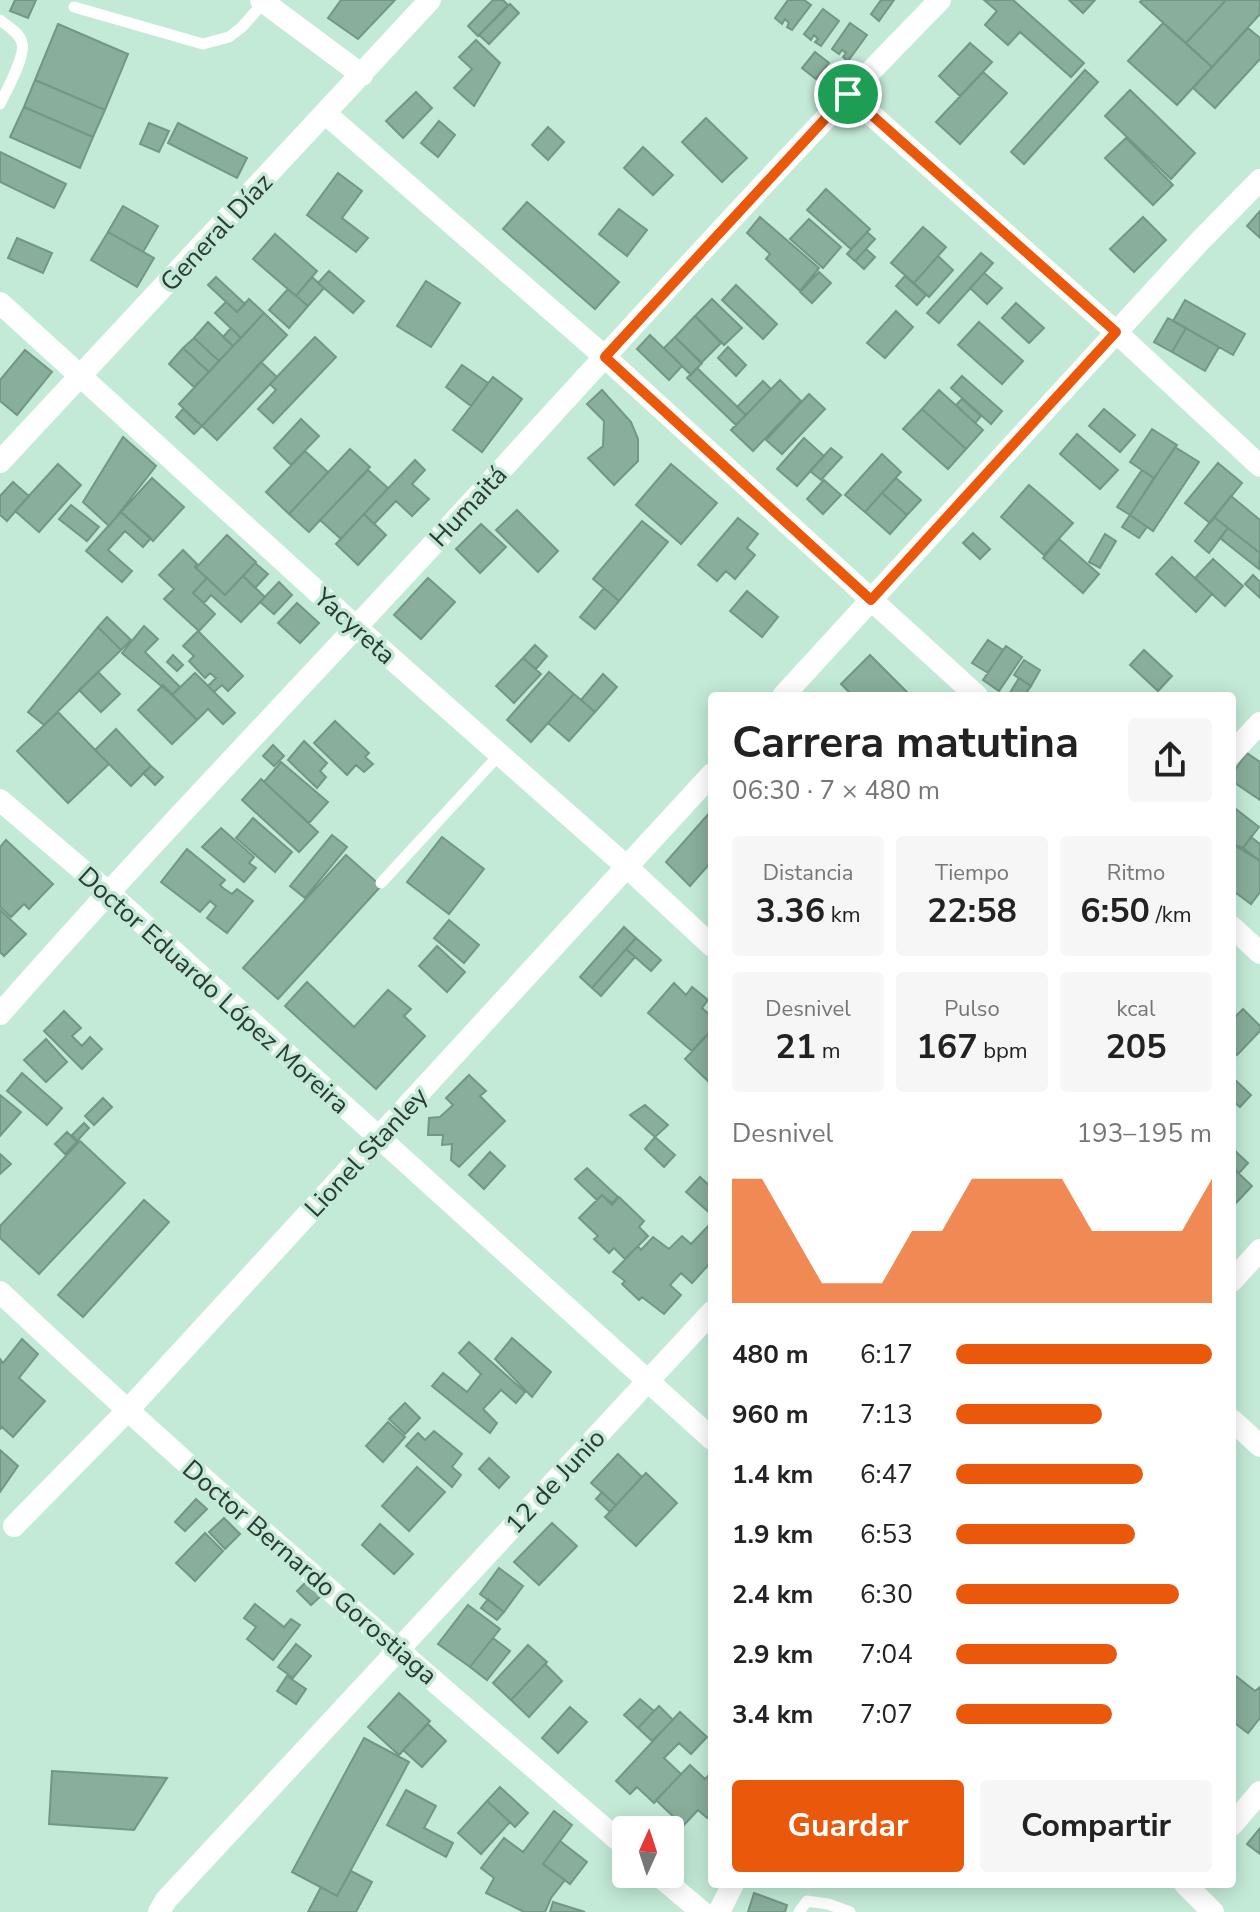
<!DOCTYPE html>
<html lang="es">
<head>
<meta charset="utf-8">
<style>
	:root { --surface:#fff; --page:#f6f6f6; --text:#222; --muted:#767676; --accent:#ea580c }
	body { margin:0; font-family:"Nunito Sans",sans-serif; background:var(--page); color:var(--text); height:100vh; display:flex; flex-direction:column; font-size:30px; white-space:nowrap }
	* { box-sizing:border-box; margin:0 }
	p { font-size:26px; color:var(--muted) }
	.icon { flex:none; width:44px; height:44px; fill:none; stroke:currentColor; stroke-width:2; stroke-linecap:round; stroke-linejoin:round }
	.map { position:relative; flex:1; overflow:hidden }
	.details { position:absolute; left:708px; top:692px; width:528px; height:1196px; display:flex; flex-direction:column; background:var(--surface); border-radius:8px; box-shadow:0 4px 20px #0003 }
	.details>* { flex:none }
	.needle { width:52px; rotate:3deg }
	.tools { position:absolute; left:612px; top:1816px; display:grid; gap:16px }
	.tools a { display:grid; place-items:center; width:72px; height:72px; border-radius:8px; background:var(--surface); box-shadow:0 4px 20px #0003; font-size:40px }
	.pin { position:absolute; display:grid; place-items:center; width:68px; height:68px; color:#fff; margin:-34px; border:4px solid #fff; border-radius:50%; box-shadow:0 2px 8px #0007 }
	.round { display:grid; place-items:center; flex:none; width:84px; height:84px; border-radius:8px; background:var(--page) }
	.head { display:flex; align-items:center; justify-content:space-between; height:136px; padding:0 24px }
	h1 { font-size:44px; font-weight:700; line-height:60px }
	.stats { display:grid; grid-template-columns:repeat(3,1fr); gap:12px; height:136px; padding:8px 24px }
	.stats div { display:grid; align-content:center; border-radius:8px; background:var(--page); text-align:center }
	.stats b { font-size:34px; font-weight:700 }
	.stats small { font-size:22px; font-weight:400 }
	.stats p { font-size:22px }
	.chart { height:224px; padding:16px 24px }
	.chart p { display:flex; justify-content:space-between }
	.chart svg { width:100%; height:144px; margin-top:8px; fill:var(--accent); opacity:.7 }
	.primary-button { display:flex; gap:16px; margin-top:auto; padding:16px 24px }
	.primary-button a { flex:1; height:92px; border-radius:8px; background:var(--accent); color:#fff; font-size:32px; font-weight:700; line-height:92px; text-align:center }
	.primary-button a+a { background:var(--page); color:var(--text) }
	ul { padding:0 24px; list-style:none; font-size:26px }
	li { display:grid; grid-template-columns:128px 96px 1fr; align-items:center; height:60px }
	li i { height:20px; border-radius:10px; background:var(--accent) }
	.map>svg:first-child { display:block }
</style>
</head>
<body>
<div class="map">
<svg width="1260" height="1912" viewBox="0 0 1260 1912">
	<rect width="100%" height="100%" fill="#c3ead7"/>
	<path fill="#89ae9c" stroke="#729785" stroke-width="2" d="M15 0H36L28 18 10 11Z
		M341 0H395L358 39 328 18Z
		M493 0H503L508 5 478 36 468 26Z
		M788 0H804L811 5 792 30 787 27 789 23 785 19 782 24 775 18Z
		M881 0H894L879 21 871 14Z
		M984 0H1013L1084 63 1071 77 1020 32 1008 45 985 25 997 11Z
		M1069 0H1095L1083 13Z
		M1142 0H1226L1186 43 1140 2Z
		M1226 0H1260V14L1212 67 1186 43Z
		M510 4 519 13 489 44 479 35Z
		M823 9 839 21 821 46 815 42 818 39 814 35 811 40 804 34Z
		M850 23 867 35 848 61 843 57 846 53 842 50 839 54 832 49Z
		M1163 23 1212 67 1177 105 1128 61Z
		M58 24 128 54 105 110 35 80Z
		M1248 28 1260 38V59L1215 108 1193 88Z
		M476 40 500 63 474 106 454 88 472 69 459 57Z
		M970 43 992 62 960 96 939 76Z
		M815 52 829 63 816 79 802 68Z
		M1085 70 1098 82 1024 164 1011 152Z
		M983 72 1007 93 960 144 936 122Z
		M35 80 105 110 93 137 24 107Z
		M1130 90 1195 153 1171 179 1105 116Z
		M416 92 432 108 403 138 386 121Z
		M24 107 93 137 80 168 10 137Z
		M706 118 747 158 722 182 682 142Z
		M439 121 455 135 438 157 421 143Z
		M149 123 169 131 159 152 140 144Z
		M178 123 247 158 237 178 168 143Z
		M548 127 564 142 548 160 532 145Z
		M1126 138 1173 185 1153 205 1105 158Z
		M643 147 673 175 653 195 624 168Z
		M0 152 66 184 54 208 0 182Z
		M338 173 362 191 342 218 368 238 356 252 307 215Z
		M826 189 870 229 851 249 807 210Z
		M527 202 619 282 595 309 503 229Z
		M123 206 158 226 143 252 108 232Z
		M619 209 647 230 627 256 599 234Z
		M1260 211V238L1247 226Z
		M760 217 819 268 800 291 766 259 770 254 747 233Z
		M1143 217 1166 240 1134 272 1110 249Z
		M809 219 841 247 823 268 790 239Z
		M923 227 946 247 914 283 891 263Z
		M108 232 154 258 137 287 91 260Z
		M867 232 875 239 855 261 847 254Z
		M275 234 317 271 296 296 253 259Z
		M17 238 52 253 43 273 8 258Z
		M866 249 875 257 864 269 855 261Z
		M981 253 993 263 939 323 927 313Z
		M938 256 953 270 929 297 914 283Z
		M329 271 364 301 353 313 318 283Z
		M819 272 831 283 812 303 800 292Z
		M984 273 1002 288 987 304 970 288Z
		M905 276 926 295 917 305 896 286Z
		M216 277 245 304 237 312 208 285Z
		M312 277 324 288 308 306 296 296Z
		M426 281 460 303 431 347 397 326Z
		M736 285 777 324 763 339 722 300Z
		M288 289 308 306 289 328 269 310Z
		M249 299 264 313 241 338 215 313 226 302 237 312Z
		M712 299 742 328 724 345 695 316Z
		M1185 300 1245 334 1233 355 1173 321Z
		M1016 303 1044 328 1029 343 1002 318Z
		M896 311 913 327 885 358 867 343Z
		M264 313 287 335 202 426 179 404Z
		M695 316 721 343 701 363 675 337Z
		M1168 318 1186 328 1172 352 1154 342Z
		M208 322 233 346 219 361 194 338Z
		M979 322 1023 361 1002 384 958 345Z
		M231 328 241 338 233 346 223 337Z
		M1186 328 1219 347 1205 371 1172 352Z
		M650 335 682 366 669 380 637 349Z
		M315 337 336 357 273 423 258 409 276 390 270 384Z
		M675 337 702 363 691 375 664 348Z
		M194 338 219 361 209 372 183 348Z
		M728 347 746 365 736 376 718 358Z
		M183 348 209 372 194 387 169 364Z
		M25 350 52 372 17 415 0 401V380Z
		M261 362 277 377 217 440 202 426Z
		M462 365 488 383 471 406 446 387Z
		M697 368 746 415 736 425 687 378Z
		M962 376 1002 411 991 424 951 388Z
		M493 377 522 399 482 452 453 430Z
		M780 380 801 401 753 451 731 430Z
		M763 381 771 389 746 415 737 407Z
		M602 390 631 422 638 439V461L614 485 588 458 603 446 604 421 587 404Z
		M939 390 983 430 966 449 922 409Z
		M809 394 825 409 782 454 766 440Z
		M962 399 981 416 975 423 956 405Z
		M183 409 202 426 194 434 176 417Z
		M922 409 966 449 948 469 903 429Z
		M1104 409 1135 435 1120 452 1089 426Z
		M301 419 319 436 291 465 274 448Z
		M1152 429 1177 445 1154 478 1130 462Z
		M1077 434 1118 470 1100 489 1060 454Z
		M123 437 156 466 109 526 83 502Z
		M804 438 824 456 797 486 777 469Z
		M1175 447 1199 462 1153 531 1130 515Z
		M831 448 842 457 821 480 810 471Z
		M350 449 370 467 309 532 289 514Z
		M305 451 328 472 289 514 266 492Z
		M882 454 901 472 865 512 845 495Z
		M415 460 425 470 412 484 429 499 412 516 396 501 374 524 364 514Z
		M1218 463 1242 483 1210 523 1185 503Z
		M58 464 81 485 39 532 15 511Z
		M671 464 717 503 681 544 636 505Z
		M368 470 388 488 341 539 320 520Z
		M1142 470 1154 478 1130 515 1117 507Z
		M152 478 184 507 153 541 121 512Z
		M896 478 921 500 907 515 882 493Z
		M824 480 841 495 823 514 807 499Z
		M13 482 29 496 7 521 0 515V496Z
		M1029 485 1073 523 1044 555 1001 517Z
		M882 493 907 515 890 534 865 512Z
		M1231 496 1260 520V553L1214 517Z
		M71 505 99 527 87 541 59 519Z
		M517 510 558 551 538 572 496 530Z
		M121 512 151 538 143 547 125 531 108 550 132 571 122 582 86 551Z
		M364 514 386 535 358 565 336 544Z
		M1130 515 1147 527 1139 538 1122 527Z
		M1214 517 1228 528 1209 553 1195 541Z
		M738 518 758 534 747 548 755 555 735 579 726 571 717 581 698 565Z
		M642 521 668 542 619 601 593 579Z
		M481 524 506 547 480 573 456 549Z
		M1228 528 1260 553 1259 569 1220 538Z
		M973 533 990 549 980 559 963 543Z
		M1105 534 1116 541 1100 568 1089 562Z
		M227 535 256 562 225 595 196 568Z
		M1059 539 1099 574 1083 593 1043 558Z
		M183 550 197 564 195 567 207 578 193 593 215 614 199 631 164 599 174 589 159 575Z
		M1172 557 1212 594 1196 612 1156 574Z
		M1213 559 1243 586 1225 606 1195 578Z
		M255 563 268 574 255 588 243 576Z
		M1253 575 1260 582V598L1245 584Z
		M243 576 265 597 241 622 211 595 204 603 193 593 207 578 225 595Z
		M428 578 455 602 421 639 394 615Z
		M279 582 292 595 274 614 260 602Z
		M604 588 619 601 595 629 580 617Z
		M747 591 778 617 762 637 730 611Z
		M297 603 319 623 300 643 278 623Z
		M107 617 131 640 121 650 98 627Z
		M144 626 158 639 145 652 180 687 172 695 122 653Z
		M98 627 121 650 44 725 28 712Z
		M198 631 243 676 228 691 222 685 214 692 208 686 216 678 210 673 205 678 189 661 194 656 183 646Z
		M988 640 1003 650 988 673 972 663Z
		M535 645 547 656 536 669 523 658Z
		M1006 646 1022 657 999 691 983 680Z
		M1144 650 1172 676 1158 691 1130 665Z
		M173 655 183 665 177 671 167 662Z
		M870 655 911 696H853L841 684Z
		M523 658 541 674 514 703 496 686Z
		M1024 660 1040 670 1031 686 1014 675Z
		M98 672 120 694 101 712 79 690Z
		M549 672 574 694 531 742 507 720Z
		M195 673 235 713 223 724 208 709 197 720 172 695Z
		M603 674 617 687 595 712 581 700Z
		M1019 678 1031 686 1024 696H1008Z
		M163 685 197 720 172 744 138 710Z
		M574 694 595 712 569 741 548 723Z
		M58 712 109 764 68 803 17 751Z
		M335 721 369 753 365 757 373 764 364 772 356 765 347 775 314 743Z
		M116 729 151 766 131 786 95 750Z
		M304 741 327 763 320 771 326 777 317 788 288 760Z
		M273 745 284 756 274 766 263 756Z
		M1247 753 1260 762V800L1232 781V774Z
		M281 762 328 802 309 823 264 782Z
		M151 766 163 777 155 785 143 773Z
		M261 779 318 832 299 852 242 800Z
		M1232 806 1259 827 1243 848 1232 844Z
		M712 810V861L690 886 666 862Z
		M253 818 292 852 275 872 236 838Z
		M221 828 254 857 249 863 256 868 244 882 202 847Z
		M332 835 347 847 305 898 290 886Z
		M442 837 484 869 449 914 407 882Z
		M1251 837 1260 844V861L1243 848Z
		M6 840 53 884 29 909 24 904 11 917 0 907V847Z
		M1232 844 1260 861V892L1251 904 1232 890Z
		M187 849 225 880 220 885 223 888 232 894 237 889 253 901 227 933 207 918 216 906 210 901 200 912 161 882Z
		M346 855 381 886 278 999 243 968Z
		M0 910 26 934 4 956 0 952Z
		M449 920 479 945 464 963 434 938Z
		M624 927 636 938 592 988 580 977Z
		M636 938 661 960 651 971 626 949Z
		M437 946 465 972 447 992 419 966Z
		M626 949 635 957 601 996 592 988Z
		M307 982 354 1027 388 990 411 1009 404 1016 425 1036 376 1089 285 1006Z
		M674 983 686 995 692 987 708 1000 702 1008 712 1017V1029L692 1051 648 1013Z
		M1243 1009 1260 1026V1031L1237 1055 1232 1050V1020Z
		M64 1011 81 1028 72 1036 82 1046 90 1037 102 1049 82 1069 44 1031Z
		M712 1030V1077L708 1081 685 1059Z
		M46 1039 67 1062 46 1082 24 1060Z
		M22 1073 62 1108 47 1125 7 1091Z
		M469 1075 486 1091 480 1096 505 1121 459 1167 451 1160 452 1144 442 1145 443 1135H428L429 1118 440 1117 453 1105 446 1098Z
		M1232 1077 1251 1095 1240 1107 1232 1100Z
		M0 1095 21 1112 0 1136Z
		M103 1098 112 1107 94 1125 85 1116Z
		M645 1105 668 1125 655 1137 630 1115Z
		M84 1123 89 1128 77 1141 72 1135Z
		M67 1132 77 1142 65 1154 55 1144Z
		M655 1137 675 1155 664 1167 645 1149Z
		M80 1141 125 1183 39 1274 0 1238V1226Z
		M1232 1148 1248 1163 1239 1173 1232 1167Z
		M490 1152 505 1166 484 1189 469 1175Z
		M0 1154 11 1164 0 1174Z
		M1232 1167 1252 1186 1236 1203 1232 1199Z
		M587 1168 618 1197 612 1203 602 1195 597 1200 575 1179Z
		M700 1177 712 1188V1215L686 1192Z
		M602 1195 612 1205 619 1197 644 1221 639 1227 648 1236 625 1259 614 1248 609 1253 594 1239 598 1236 579 1218Z
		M144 1200 169 1222 83 1317 58 1295Z
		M712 1222V1261L692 1283 681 1273 670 1285 681 1295 664 1314 642 1297 639 1300 622 1284 625 1281 613 1272 638 1246 641 1250 653 1237 669 1249 682 1236 691 1244Z
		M512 1338 551 1372 532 1397 495 1359Z
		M22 1339 38 1354 19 1378 45 1401 13 1437 2 1427 0 1429V1359L3 1363Z
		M469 1342 525 1392 516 1403 501 1390 483 1409 497 1423 490 1433 432 1386 443 1373 467 1392 481 1374 459 1353Z
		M405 1403 420 1418 405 1434 389 1419Z
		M388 1422 405 1437 383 1462 366 1446Z
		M434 1431 462 1454 452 1467 461 1475 452 1487 406 1446 418 1433 425 1440Z
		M0 1450 18 1466 0 1492Z
		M618 1454 642 1477 616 1505 591 1483Z
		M489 1458 509 1477 499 1488 479 1469Z
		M417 1467 445 1492 409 1531 382 1506Z
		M646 1473 677 1503 636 1546 605 1517Z
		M602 1492 616 1505 610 1512 596 1499Z
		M196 1499 207 1509 185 1531 175 1522Z
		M224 1518 240 1534 225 1549 209 1532Z
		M552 1523 577 1546 539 1585 514 1562Z
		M380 1524 413 1554 394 1574 362 1545Z
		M205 1533 223 1551 195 1581 176 1563Z
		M499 1568 523 1586 504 1612 480 1594Z
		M307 1581 321 1596 311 1605 297 1591Z
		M488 1599 504 1612 497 1620 481 1608Z
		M255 1604 284 1627 291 1619 300 1625 273 1660 247 1639 256 1627 244 1618Z
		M468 1605 500 1629 470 1667 438 1644Z
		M493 1638 510 1651 487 1680 470 1667Z
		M296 1644 311 1656 293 1678 278 1667Z
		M528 1645 547 1662 511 1700 493 1683Z
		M545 1664 562 1681 529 1717 511 1700Z
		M1232 1673 1255 1691 1260 1687V1718L1248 1733 1232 1721 1234 1717 1232 1715Z
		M287 1676 306 1689 296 1704 277 1691Z
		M399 1693 430 1721 399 1755 368 1727Z
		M640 1699 654 1711 638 1728 624 1715Z
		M659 1706 673 1720 652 1741 638 1728Z
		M570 1707 587 1722 558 1753 542 1738Z
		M680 1712 707 1737 691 1754 679 1743 664 1758 681 1774 654 1803 637 1787 630 1794 616 1781Z
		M428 1724 446 1741 422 1767 403 1750Z
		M364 1738 409 1762 337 1896 292 1872Z
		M690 1765 705 1779 712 1772V1813L707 1818 698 1810 683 1826 656 1800Z
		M52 1771 167 1778 134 1830 49 1824Z
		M500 1787 528 1813 515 1827 487 1801Z
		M406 1790 436 1806 424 1828 453 1843 446 1857 387 1825Z
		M487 1801 510 1822 481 1854 458 1833Z
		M554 1811 572 1825 543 1864 565 1880 551 1898 545 1912H524L486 1893 494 1878 481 1868 504 1838 523 1852Z
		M1260 1828V1854L1247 1844Z
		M560 1841 587 1862 570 1884 543 1864Z
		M351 1871 372 1882 356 1912H308L321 1887 337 1896Z
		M754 1893 787 1905 785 1912H748Z
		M553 1902 585 1912H550Z"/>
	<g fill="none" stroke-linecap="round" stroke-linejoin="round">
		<path stroke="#fff" stroke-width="11" d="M74 7 203 44 229 37 242 27 264 2
			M0 20C7 26 20 33 22 43 26 56 6 91 0 104
			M381 883 500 754
			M799 1912 807 1901 828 1904 850 1912"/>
		<path stroke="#fff" stroke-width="22" d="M261 0 362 75
			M848 94 1116 332 1260 466
			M326 114 605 357 977 696
			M0 303 356 627 627 867 712 946
			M0 462 430 0
			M783 696 1200 241 1260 180
			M1232 753 1260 723
			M0 800 108 892 712 1439
			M1232 927 1260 953
			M0 1014C142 852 292 697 438 539 604 358 768 175 940 0
			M1232 1281 1260 1250
			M0 1292C203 1483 415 1665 626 1847
			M1232 1420 1260 1446
			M14 1526 127 1411 712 774
			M1232 1825 1260 1792
			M657 1874 702 1912
			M1185 1884 1213 1912
			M159 1912 166 1900 712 1312
			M719 1912 733 1884"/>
	</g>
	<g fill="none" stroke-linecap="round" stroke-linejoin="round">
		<defs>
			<path id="route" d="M848 94 1116 332 871 600 605 357Z"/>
		</defs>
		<use href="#route" stroke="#fff" stroke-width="16"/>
		<use href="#route" stroke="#ea580c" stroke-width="10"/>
	</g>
	<g text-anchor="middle" stroke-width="7" stroke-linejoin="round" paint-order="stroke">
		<g font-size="26" fill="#2b3a33" stroke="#c3ead7">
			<text transform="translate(216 232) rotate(-47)" y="9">General Díaz</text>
			<text transform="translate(468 506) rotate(-47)" y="9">Humaitá</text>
			<text transform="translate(355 626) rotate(42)" y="9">Yacyreta</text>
			<text transform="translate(214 990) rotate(42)" y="9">Doctor Eduardo López Moreira</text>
			<text transform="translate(366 1152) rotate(-47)" y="9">Lionel Stanley</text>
			<text transform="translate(555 1481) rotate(-47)" y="9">12 de Junio</text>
			<text transform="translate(310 1572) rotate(41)" y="9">Doctor Bernardo Gorostiaga</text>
		</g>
	</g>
</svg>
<div class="tools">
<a><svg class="needle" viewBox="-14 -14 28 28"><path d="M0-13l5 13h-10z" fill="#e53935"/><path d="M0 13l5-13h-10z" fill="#767676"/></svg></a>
</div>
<div class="pin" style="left:848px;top:94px;background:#1e9e55"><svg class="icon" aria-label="arrive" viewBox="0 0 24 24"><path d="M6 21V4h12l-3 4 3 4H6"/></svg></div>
<section class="details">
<div class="head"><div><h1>Carrera matutina</h1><p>06:30 · 7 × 480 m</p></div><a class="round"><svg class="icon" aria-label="share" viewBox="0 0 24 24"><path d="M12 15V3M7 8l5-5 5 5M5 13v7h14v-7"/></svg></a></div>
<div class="stats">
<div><p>Distancia</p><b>3.36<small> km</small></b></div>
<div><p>Tiempo</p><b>22:58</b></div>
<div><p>Ritmo</p><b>6:50<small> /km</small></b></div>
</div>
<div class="stats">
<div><p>Desnivel</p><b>21<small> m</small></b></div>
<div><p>Pulso</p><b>167<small> bpm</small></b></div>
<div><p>kcal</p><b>205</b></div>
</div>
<div class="chart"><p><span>Desnivel</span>193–195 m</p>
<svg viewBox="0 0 160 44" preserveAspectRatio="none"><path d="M0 44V6L10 6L20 22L30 38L40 38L50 38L60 22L70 22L80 6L90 6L100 6L110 6L120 22L130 22L140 22L150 22L160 6V44z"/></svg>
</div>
<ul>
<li><b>480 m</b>6:17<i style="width:100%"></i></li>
<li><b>960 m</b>7:13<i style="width:57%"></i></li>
<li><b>1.4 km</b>6:47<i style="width:73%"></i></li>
<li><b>1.9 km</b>6:53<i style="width:70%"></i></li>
<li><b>2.4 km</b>6:30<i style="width:87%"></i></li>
<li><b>2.9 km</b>7:04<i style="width:63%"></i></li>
<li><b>3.4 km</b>7:07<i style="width:61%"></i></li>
</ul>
<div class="primary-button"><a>Guardar</a><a>Compartir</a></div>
</section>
</div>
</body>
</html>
